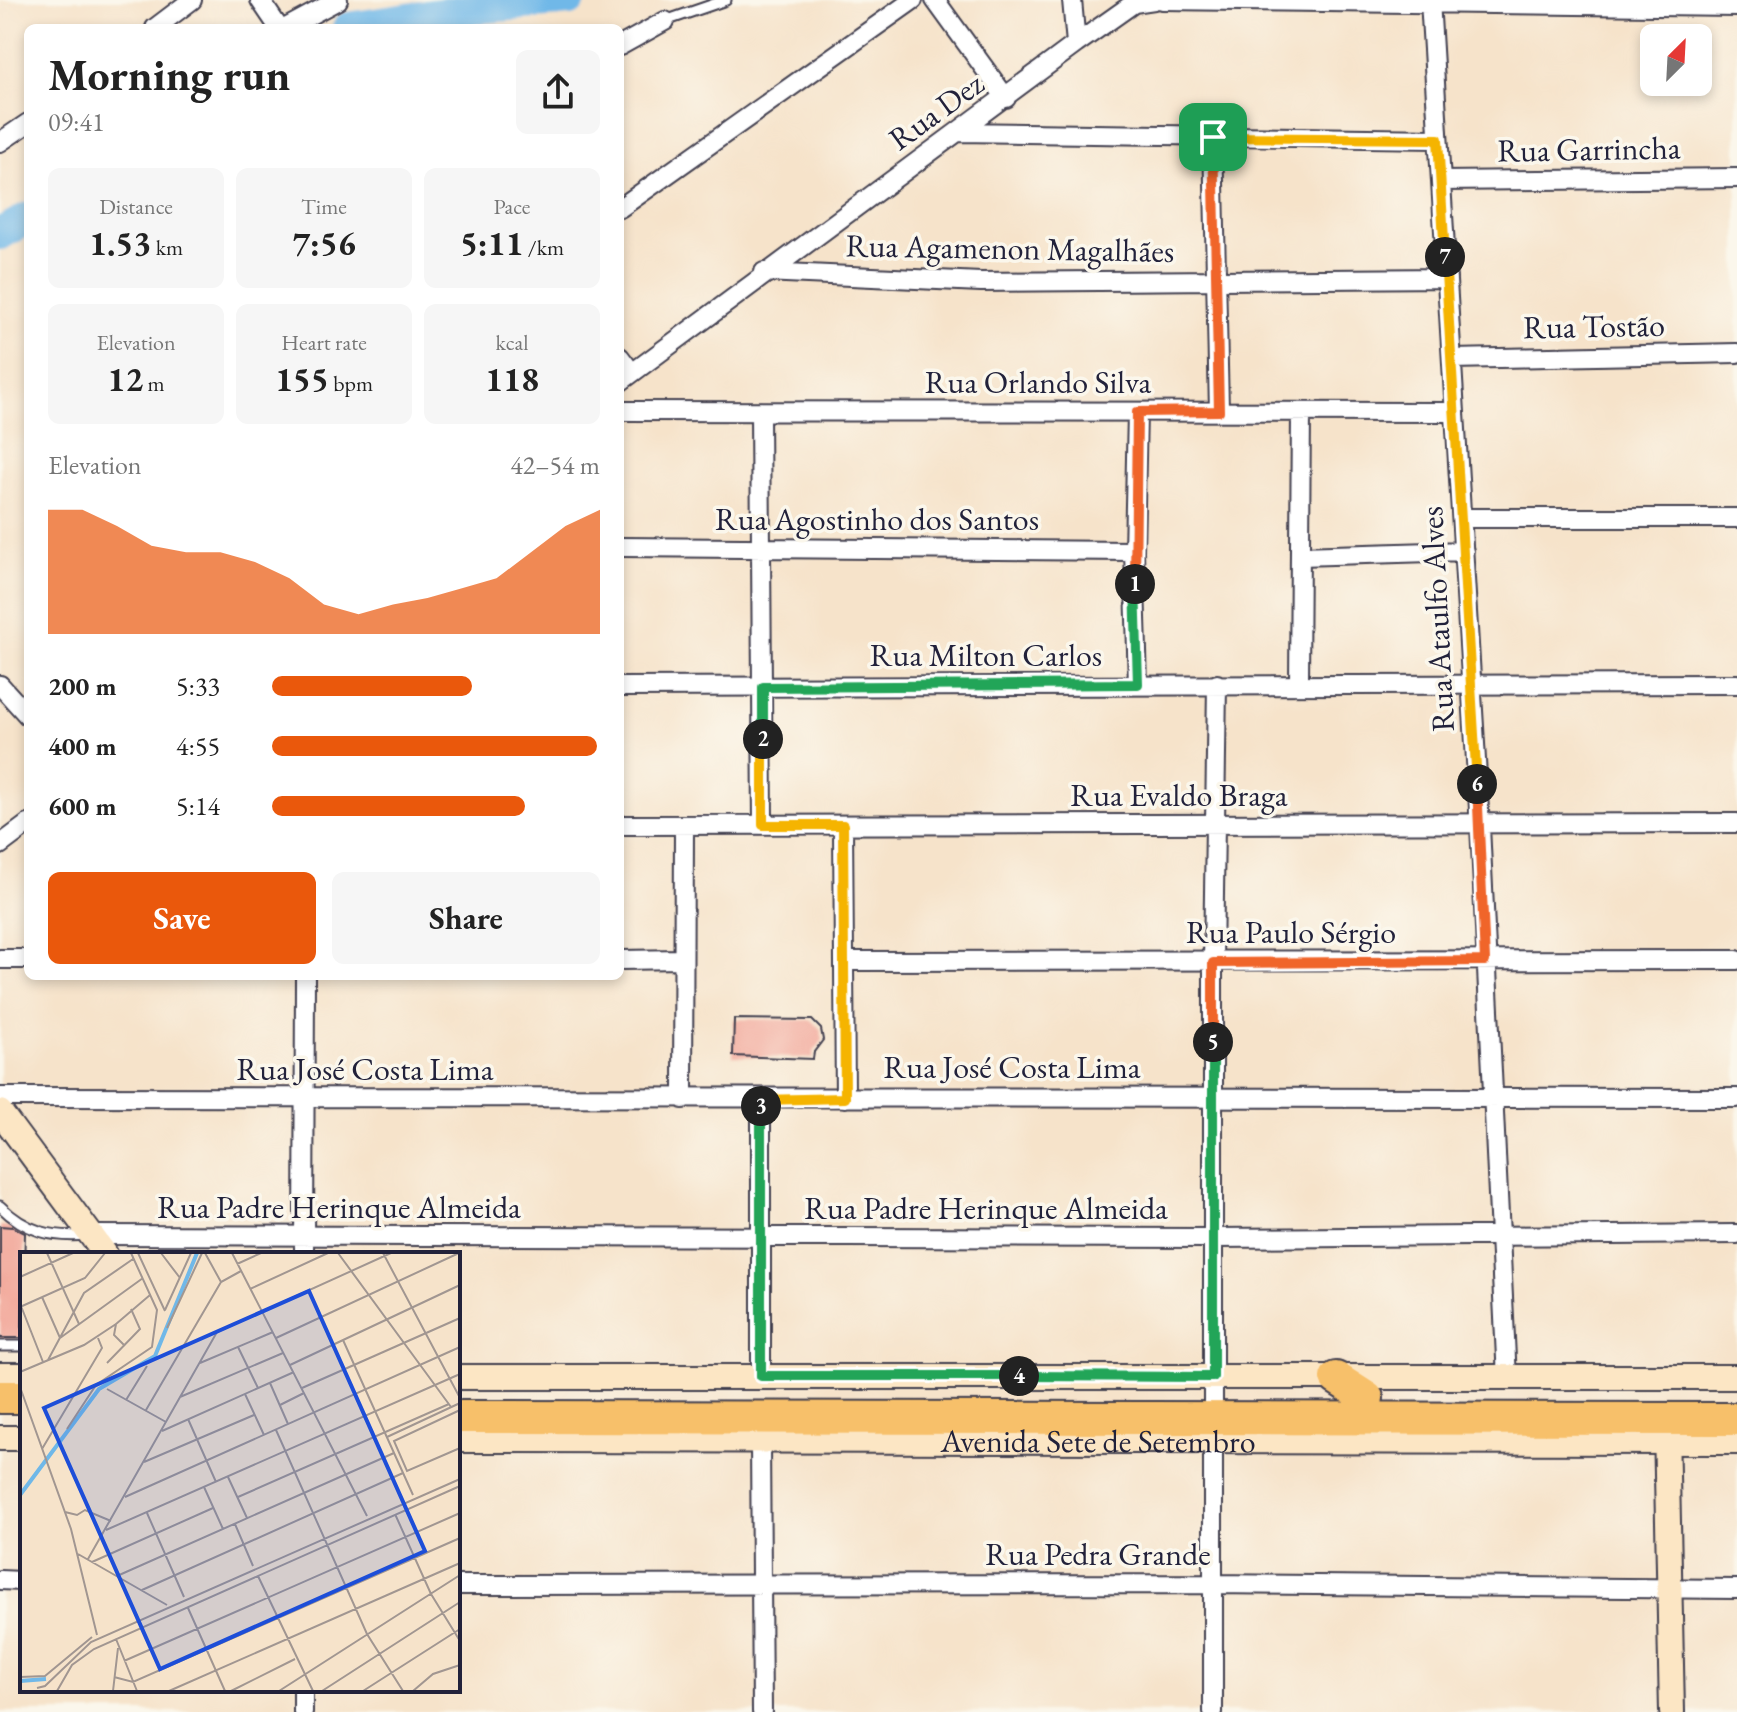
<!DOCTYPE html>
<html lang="en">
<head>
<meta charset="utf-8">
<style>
	:root { --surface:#fff; --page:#f6f6f6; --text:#222; --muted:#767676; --accent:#ea580c }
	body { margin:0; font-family:"EB Garamond",serif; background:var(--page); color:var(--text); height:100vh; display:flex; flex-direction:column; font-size:30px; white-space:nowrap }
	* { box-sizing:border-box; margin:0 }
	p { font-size:26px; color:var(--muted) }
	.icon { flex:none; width:44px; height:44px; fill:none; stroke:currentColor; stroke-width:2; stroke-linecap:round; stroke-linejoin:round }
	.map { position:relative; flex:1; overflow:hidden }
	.panel { position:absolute; left:24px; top:24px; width:600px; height:956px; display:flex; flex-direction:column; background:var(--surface); border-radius:12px; box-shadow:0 4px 12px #0003 }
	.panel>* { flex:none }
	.needle { width:52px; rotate:24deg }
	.controls { position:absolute; left:1640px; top:24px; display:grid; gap:16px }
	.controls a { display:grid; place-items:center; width:72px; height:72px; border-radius:12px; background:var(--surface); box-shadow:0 4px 12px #0003; font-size:40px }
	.pin { position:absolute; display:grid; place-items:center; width:68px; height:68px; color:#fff; margin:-34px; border-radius:16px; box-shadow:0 4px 12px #0006 }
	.km { position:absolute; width:40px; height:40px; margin:-20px; border-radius:50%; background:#222; color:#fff; font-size:22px; line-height:40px; text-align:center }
	.round { display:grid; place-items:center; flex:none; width:84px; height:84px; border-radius:12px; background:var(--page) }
	.head { display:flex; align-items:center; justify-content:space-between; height:136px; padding:0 24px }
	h1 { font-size:44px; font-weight:700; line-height:60px }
	.stats { display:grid; grid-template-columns:repeat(3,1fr); gap:12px; height:136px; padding:8px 24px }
	.stats div { display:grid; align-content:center; border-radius:12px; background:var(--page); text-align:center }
	.stats b { font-size:34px; font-weight:700 }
	.stats small { font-size:22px; font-weight:400 }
	.stats p { font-size:22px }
	.chart { height:224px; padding:16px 24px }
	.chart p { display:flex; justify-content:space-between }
	.chart svg { width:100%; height:144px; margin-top:8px; fill:var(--accent); opacity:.7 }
	.action { display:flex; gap:16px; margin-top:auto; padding:16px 24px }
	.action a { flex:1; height:92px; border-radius:12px; background:var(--accent); color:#fff; font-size:32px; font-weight:700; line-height:92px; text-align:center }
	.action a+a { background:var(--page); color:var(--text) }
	ul { padding:0 24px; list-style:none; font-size:26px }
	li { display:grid; grid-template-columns:128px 96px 1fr; align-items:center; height:60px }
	li i { height:20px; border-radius:10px; background:var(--accent) }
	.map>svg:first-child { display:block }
</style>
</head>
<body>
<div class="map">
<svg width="1737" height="1712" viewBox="0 0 1737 1712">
	<rect width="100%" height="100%" fill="#fbf7ec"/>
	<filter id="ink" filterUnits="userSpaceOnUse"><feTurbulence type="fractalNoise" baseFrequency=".0125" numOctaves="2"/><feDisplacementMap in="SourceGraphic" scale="16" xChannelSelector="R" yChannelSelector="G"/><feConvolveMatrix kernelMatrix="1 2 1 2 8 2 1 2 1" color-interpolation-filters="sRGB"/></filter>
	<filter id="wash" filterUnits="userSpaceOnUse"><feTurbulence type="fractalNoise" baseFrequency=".006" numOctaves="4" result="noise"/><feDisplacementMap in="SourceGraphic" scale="32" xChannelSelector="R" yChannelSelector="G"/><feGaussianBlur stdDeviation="1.8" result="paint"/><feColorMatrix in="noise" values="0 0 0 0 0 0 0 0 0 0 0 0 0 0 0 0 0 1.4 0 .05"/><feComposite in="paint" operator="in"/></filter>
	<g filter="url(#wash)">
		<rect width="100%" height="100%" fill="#f6e3ca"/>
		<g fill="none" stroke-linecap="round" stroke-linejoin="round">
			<path stroke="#70b8e8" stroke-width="32" d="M348 28 487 7 570 0
				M0 234 28 218"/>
		</g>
		<g id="blocks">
			<path fill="#f19d8f" d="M734 1019 812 1020 821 1029 823 1040 814 1052 813 1059 733 1056Z
				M0 1226 13 1227 25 1233 22 1338H0Z"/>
		</g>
	</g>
	<g filter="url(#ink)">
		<use href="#blocks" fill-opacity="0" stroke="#423f50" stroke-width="2"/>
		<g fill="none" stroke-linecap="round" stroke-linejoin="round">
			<defs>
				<path id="lane" d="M665 21 726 0
					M0 1206C26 1232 52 1238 88 1235
					M0 1346H22"/>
				<path id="street" d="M260 0 279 28
					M935 0 1006 98
					M1072 0 1076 44
					M1162 0 1737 7
					M1430 0 1480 826 1507 1379
					M155 28 192 0
					M286 28 338 0
					M620 46 665 21
					M959 132 1438 139
					M1213 137 1219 411
					M0 142 28 123
					M1441 181 1737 178
					M620 208 913 0
					M764 272 981 282 1447 278
					M620 357 632 373
					M1452 359 1737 353
					M620 382 1076 44 1134 3 1154 0
					M620 411 1455 412
					M760 412 763 825
					M1137 412 1134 551 1138 684
					M1462 518H1737
					M620 547 1134 551
					M1300 556 1464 551
					M1299 684 1301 412
					M0 685 28 716
					M620 687 1737 684
					M620 825 1737 823
					M843 825 845 1098
					M0 845 28 824
					M0 959H28
					M620 960 683 959
					M845 961 1737 960
					M0 1097 1737 1098
					M683 1099 684 825
					M761 1100V1376
					M92 1235 1213 1238 1737 1234
					M304 1254 305 976
					M760 1443 762 1712
					M0 1580 22 1581
					M458 1585 1213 1584 1737 1589
					M303 1712V1690
					M1213 1712V963L1217 684"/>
				<g id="secondary">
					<path d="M0 1112 105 1254"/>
					<path d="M0 1375H22"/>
					<path d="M458 1377H1737"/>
					<path d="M1666 1427 1672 1712"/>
					<path d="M0 1438H22"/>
					<path id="s1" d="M458 1440 1737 1442"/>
				</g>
				<path id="highway" d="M1336 1378 1367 1398
					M0 1397H22
					M458 1417 1737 1419"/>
			</defs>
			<use href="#lane" stroke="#423f50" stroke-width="13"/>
			<use href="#street" stroke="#423f50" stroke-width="22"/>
			<use href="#secondary" stroke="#423f50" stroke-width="28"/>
			<use href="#highway" stroke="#423f50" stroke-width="36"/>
			<use href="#lane" stroke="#fff" stroke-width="9"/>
			<use href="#street" stroke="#fff" stroke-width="18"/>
			<use href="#secondary" stroke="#fce6c4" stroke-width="24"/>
			<use href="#highway" stroke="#f7c06b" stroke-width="32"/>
		</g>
	</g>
	<g fill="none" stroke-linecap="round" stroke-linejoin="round" filter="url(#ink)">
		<defs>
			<path id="split-1" d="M1135 584 1137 412 1219 411 1213 137"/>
			<path id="split-2" d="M763 739V687L1138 684 1135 584"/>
			<path id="split-3" d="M761 1106V1100L845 1098 843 825H763V739"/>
			<path id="split-4" d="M761 1106V1376H1019"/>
			<path id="split-5" d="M1019 1376 1213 1377V1042"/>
			<path id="split-6" d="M1213 1042V963L1485 961 1477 784"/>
			<path id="split-7" d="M1445 257 1477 784"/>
			<path id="split-8" d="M1213 137 1438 139 1445 257"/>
		</defs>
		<use href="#split-1" stroke="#fff" stroke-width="16"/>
		<use href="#split-2" stroke="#fff" stroke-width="16"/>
		<use href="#split-3" stroke="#fff" stroke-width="16"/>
		<use href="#split-4" stroke="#fff" stroke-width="16"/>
		<use href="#split-5" stroke="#fff" stroke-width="16"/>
		<use href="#split-6" stroke="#fff" stroke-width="16"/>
		<use href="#split-7" stroke="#fff" stroke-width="16"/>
		<use href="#split-8" stroke="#fff" stroke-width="16"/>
		<use href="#split-1" stroke="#f0652b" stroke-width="10"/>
		<use href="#split-2" stroke="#22a559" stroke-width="10"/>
		<use href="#split-3" stroke="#f5b400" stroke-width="10"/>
		<use href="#split-4" stroke="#22a559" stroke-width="10"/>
		<use href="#split-5" stroke="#22a559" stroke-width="10"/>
		<use href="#split-6" stroke="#f0652b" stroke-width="10"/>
		<use href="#split-7" stroke="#f5b400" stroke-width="10"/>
		<use href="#split-8" stroke="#f5b400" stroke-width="10"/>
	</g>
	<g text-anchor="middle" stroke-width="7" stroke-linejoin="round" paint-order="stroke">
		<g font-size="32" fill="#22223b" stroke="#fbf7ec">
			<text transform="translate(936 111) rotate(-36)" y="11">Rua Dez</text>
			<text transform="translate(1589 149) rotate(-1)" y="11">Rua Garrincha</text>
			<text transform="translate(1010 248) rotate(1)" y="11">Rua Agamenon Magalhães</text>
			<text transform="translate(1594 326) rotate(-1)" y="11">Rua Tostão</text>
			<text x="1038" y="393">Rua Orlando Silva</text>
			<text x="877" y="530">Rua Agostinho dos Santos</text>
			<text transform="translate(1437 619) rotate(-93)" y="11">Rua Ataulfo Alves</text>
			<text x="986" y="666">Rua Milton Carlos</text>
			<text x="1179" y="806">Rua Evaldo Braga</text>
			<text x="1291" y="943">Rua Paulo Sérgio</text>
			<text x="1012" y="1078">Rua José Costa Lima</text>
			<text x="365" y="1080">Rua José Costa Lima</text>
			<text x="339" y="1218">Rua Padre Herinque Almeida</text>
			<text x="986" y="1219">Rua Padre Herinque Almeida</text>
			<text dy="11" stroke="none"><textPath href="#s1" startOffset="640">Avenida Sete de Setembro</textPath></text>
			<text x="1098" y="1565">Rua Pedra Grande</text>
		</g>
	</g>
	<g transform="translate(20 1252)">
		<rect width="440" height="440" fill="#f6e3ca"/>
		<path fill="none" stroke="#70b8e8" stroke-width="4" d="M0 243 79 137 135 104 177 1M0 429 26 427"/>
		<path fill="none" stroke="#a19691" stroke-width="2" d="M27 1 59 72M118 1 145 59M141 1 160 26M185 1 201 30M212 1 347 264M318 1 431 155M363 1 440 146M217 12 241 1M0 25 53 1M230 37 308 1M22 45 40 86 123 26M1 54 23 110M0 55 65 26 85 1M145 58 171 1M147 76 182 1M256 86 439 1M323 88 393 243M105 94 94 83 96 72 130 43M218 95 238 136M28 108 64 41 113 7M87 111 120 77 111 57M180 111 253 80M270 113 440 33M0 120 64 93 96 72M250 131 268 172M0 135 51 277 77 383M282 136 440 66M87 137 146 170M225 142 244 183M160 145 263 101M106 148 127 114M260 153 284 141M126 158 201 30 221 19M440 158 374 189 387 219 440 196M168 167 196 230M47 177 76 133 132 95 137 58 111 1M256 178 347 382 383 439M142 179 274 120M367 185 440 151M22 197 82 96 78 86M124 210 234 163M208 225 227 266M184 235 203 277M105 245 440 95M218 245 429 152M45 260 57 263 65 258 91 269M127 261 164 345M375 262 411 342 440 389M215 272 233 314M86 278 440 122M58 302 147 353M68 307 197 80 371 1M72 310 193 256M97 324 374 201M238 324 293 439M122 338 383 221M168 356 205 439M96 387 117 439M104 409 440 261M0 425 25 424 72 385M94 425 113 430 440 286M17 436 25 434 71 390 440 227M37 439 52 413 74 397 440 234M93 439 98 396M149 439 440 311M211 439 275 407M259 439 440 323M302 439 440 350M343 439 440 377M393 439 413 422 440 413"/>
		<path fill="#1d4ed8" fill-opacity="0.15" stroke="#1d4ed8" stroke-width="4" d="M289 39 405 299 140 417 24 156Z"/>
		<rect width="440" height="440" fill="none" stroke="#22223b" stroke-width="4"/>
	</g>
</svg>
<div class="controls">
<a><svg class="needle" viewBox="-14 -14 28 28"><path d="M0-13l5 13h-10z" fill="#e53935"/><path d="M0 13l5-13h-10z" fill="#767676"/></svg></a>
</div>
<div class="pin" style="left:1213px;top:137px;background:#1e9e55"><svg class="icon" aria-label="arrive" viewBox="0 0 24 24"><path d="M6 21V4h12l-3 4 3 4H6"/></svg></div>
<b class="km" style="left:1135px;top:584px">1</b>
<b class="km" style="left:763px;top:739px">2</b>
<b class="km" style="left:761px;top:1106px">3</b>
<b class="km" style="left:1019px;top:1376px">4</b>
<b class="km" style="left:1213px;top:1042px">5</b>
<b class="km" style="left:1477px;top:784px">6</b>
<b class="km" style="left:1445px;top:257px">7</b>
<section class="panel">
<div class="head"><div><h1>Morning run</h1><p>09:41</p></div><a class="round"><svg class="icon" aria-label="share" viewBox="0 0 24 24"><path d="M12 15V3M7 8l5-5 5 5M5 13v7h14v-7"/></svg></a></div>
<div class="stats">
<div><p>Distance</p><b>1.53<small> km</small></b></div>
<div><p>Time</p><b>7:56</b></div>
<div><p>Pace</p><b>5:11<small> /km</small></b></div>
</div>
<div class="stats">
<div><p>Elevation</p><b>12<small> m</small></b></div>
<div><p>Heart rate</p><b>155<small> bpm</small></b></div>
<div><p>kcal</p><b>118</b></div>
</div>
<div class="chart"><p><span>Elevation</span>42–54 m</p>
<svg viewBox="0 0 160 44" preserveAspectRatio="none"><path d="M0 44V6L10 6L20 11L30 17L40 19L50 19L60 22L70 27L80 35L90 38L100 35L110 33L120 30L130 27L140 19L150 11L160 6V44z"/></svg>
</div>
<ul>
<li><b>200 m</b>5:33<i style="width:61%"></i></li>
<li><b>400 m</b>4:55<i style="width:99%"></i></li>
<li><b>600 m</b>5:14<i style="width:77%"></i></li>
</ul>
<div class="action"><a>Save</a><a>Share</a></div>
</section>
</div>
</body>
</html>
